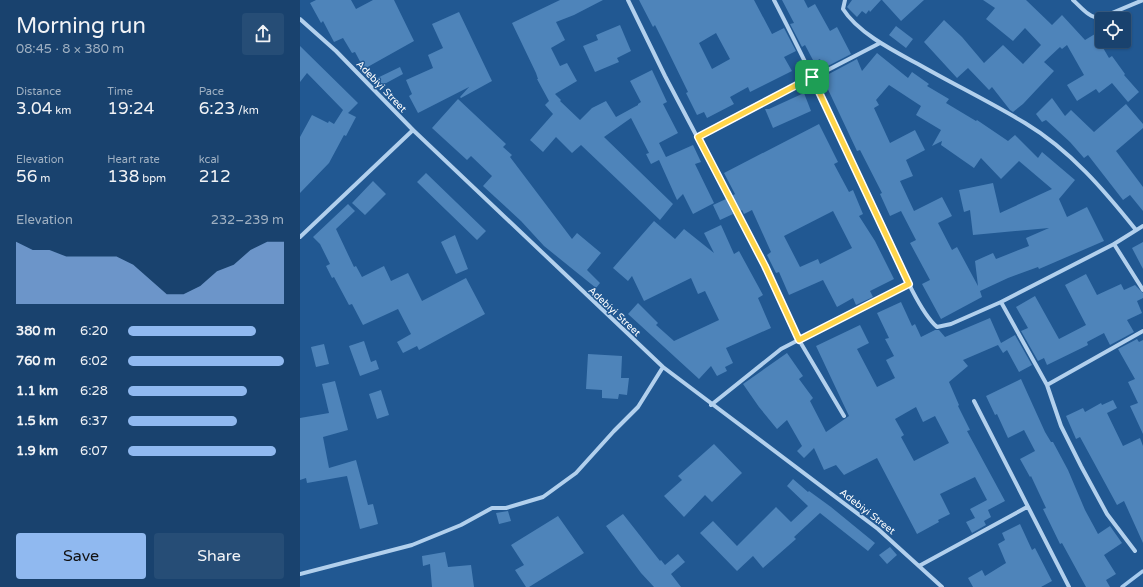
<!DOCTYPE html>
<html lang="en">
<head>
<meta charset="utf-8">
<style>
	:root { --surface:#19426e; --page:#264d76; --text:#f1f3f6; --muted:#9fb0c2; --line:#375b81; --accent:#90b9f0 }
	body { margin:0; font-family:"Varela Round",sans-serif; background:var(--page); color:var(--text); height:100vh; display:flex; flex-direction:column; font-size:15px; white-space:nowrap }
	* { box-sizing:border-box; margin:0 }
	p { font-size:13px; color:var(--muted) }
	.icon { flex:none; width:22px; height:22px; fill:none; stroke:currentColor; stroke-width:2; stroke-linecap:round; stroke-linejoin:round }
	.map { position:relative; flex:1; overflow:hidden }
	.side { display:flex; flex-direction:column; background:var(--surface); width:300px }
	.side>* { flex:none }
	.fabs { position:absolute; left:795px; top:12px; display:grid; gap:8px }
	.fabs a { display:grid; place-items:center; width:36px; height:36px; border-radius:4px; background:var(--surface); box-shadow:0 1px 3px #0004,0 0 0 1px var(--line); font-size:20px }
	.pin { position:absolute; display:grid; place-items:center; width:34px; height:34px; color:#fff; margin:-17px; border-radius:8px; box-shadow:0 2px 6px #0006 }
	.round { display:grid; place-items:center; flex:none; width:42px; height:42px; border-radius:4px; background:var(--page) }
	.overview { display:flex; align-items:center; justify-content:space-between; height:68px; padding:0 16px }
	h1 { font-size:22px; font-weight:600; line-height:30px }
	.metrics { display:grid; grid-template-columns:repeat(3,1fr); gap:6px; height:68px; padding:4px 16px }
	.metrics div { display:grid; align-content:center }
	.metrics b { font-size:17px; font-weight:600 }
	.metrics small { font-size:11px; font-weight:400 }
	.metrics p { font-size:11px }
	.chart { height:112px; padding:8px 16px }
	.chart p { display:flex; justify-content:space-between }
	.chart svg { width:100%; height:72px; margin-top:4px; fill:var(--accent); opacity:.7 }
	.cta { display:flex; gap:8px; margin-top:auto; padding:8px 16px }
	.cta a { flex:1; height:46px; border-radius:4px; background:var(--accent); color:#111; font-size:16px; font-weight:600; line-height:46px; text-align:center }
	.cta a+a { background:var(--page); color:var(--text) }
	ul { padding:0 16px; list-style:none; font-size:13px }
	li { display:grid; grid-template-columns:64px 48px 1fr; align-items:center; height:30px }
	li i { height:10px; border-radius:5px; background:var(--accent) }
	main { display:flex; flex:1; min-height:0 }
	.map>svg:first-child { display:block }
</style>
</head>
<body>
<main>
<section class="side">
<div class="overview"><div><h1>Morning run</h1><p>08:45 · 8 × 380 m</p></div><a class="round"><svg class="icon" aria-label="share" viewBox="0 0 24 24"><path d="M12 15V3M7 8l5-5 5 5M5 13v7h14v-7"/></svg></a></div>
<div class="metrics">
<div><p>Distance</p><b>3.04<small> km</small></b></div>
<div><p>Time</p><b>19:24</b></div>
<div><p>Pace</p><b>6:23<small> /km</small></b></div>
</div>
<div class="metrics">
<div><p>Elevation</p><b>56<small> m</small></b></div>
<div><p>Heart rate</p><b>138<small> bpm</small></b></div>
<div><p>kcal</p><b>212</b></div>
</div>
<div class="chart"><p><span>Elevation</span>232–239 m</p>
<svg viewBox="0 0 160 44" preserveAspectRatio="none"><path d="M0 44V6L10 11L20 11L30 15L40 15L50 15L60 15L70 20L80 29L90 38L100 38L110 33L120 24L130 20L140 11L150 6L160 6V44z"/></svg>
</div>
<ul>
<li><b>380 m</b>6:20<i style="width:82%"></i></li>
<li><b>760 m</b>6:02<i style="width:100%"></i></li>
<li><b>1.1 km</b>6:28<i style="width:76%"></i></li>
<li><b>1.5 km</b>6:37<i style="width:70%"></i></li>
<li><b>1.9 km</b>6:07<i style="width:95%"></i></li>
</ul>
<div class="cta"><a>Save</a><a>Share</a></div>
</section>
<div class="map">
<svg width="843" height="587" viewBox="0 0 843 587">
	<rect width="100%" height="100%" fill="#215892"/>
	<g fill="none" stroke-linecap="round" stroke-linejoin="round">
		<path stroke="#a6cbee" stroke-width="3.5" d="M822 587 843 571"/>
	</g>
	<path fill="#4e84ba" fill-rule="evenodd" d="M16 0H51L56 9 73 0H94L114 41 64 69 55 52 52 53 43 38 34 42 23 21 21 23 10 3Z
		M260 0H303L274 15 256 22 265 40 251 48 260 66 267 63 277 81 255 94 261 100 260 101 280 120 292 108 306 101 316 117 338 105V104L341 102 330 81 352 70 367 102 363 104 378 133 359 143 366 157 393 145 401 162 395 164 414 203 393 214 383 194 377 200 359 160 351 164 346 154 349 153 331 118 304 137 373 204 360 220 281 145 272 153 256 137 243 152 230 140 253 114 245 105 249 101 237 79H238L236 73 212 23Z
		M339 0H454L472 34 484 28 496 51 484 57 492 71 450 92 448 87 430 97 434 104 407 118 404 112 397 115 386 93 388 92 366 47 355 25 353 27ZM416 33 430 59 412 69 399 43Z
		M482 0H504L508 8 515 4 530 31 537 27 551 54 524 68 520 59 514 62 505 45 502 47 490 24 494 23Z
		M552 0H581L570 12 569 10 566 14 562 11 557 17 547 7Z
		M582 0H624L601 21Z
		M683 0H726L752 25 762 15 785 40 795 34 809 58 812 56 825 74 824 75 839 92 828 102 812 83 799 93 796 89 777 101 767 85 784 75 767 45 762 49 760 47 744 62 754 71 723 104 713 112 710 110 692 87 689 90 668 68 657 78 624 42 644 20 662 37 684 63 703 45 723 64 741 45 725 28 713 41 686 19 695 8Z
		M159 12 192 81 161 98 160 97 169 87 118 113 109 96 112 94 106 80 133 68 128 55 143 48 132 24Z
		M320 25 331 51 317 58 319 62 295 72 283 46 298 40 296 35Z
		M596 26 613 39 606 48 589 35Z
		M0 46 58 103 48 113 56 117 46 136 44 135 29 163 0 193V137L12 115 28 123 29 121 34 124 43 110 7 73 0 82Z
		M577 53 608 78 612 72 629 84 627 86 649 99 646 103 676 121 677 120 708 141 715 135 738 158 742 152 775 180 759 199 767 217 787 207 804 241 739 269 738 267 708 278 680 291 682 297 641 319 622 284 630 280 610 243 616 240 601 211 590 216 580 194 582 193 560 150 557 151 524 81 528 79 527 75 557 59 562 71ZM589 85 621 106 616 115 641 130 632 146 642 141 641 145 674 168 681 158 701 179 719 161 752 189 700 213 693 183 659 190 664 212 670 210 673 235 749 228 726 238 729 246 696 259 693 253 675 261 678 286 657 247 652 250 638 223 652 216 642 197 614 211 600 181 613 176 606 160 625 150 615 130 590 143 574 108 579 105 576 100Z
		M100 67 103 74 77 88 71 81Z
		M504 93 511 111 473 128 465 109H469Z
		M752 98 765 116 771 110 794 132 826 104 843 124V128L816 151 843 187V211L830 195 823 200 788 155 784 158 770 142 746 120 742 122 736 114Z
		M158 99 206 144 203 147 212 155 210 157 272 239 277 233 301 253 287 270 300 283 296 288 244 246 221 221 183 186 192 176 171 156 167 160 132 128Z
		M519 124 538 162 534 164 549 192 553 190 563 214 559 216 575 241 594 279 570 291 573 297 556 305 553 298 537 307 523 280 489 295 479 272 476 273 467 255 471 252 452 210 444 214 442 210 440 211 432 196 435 194 424 173ZM533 211 552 248 520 264 518 259 500 267 484 236Z
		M126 173 186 231 177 240 117 182Z
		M73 181 86 194 65 215 52 203Z
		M426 199 433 214 420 220 413 205Z
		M48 204 55 211 36 229 54 267 56 266 62 277 84 266 91 281 108 273 122 301 166 278 185 314 119 350 117 346 103 353 97 342 111 334 98 309 63 325 52 304 49 305 34 277 32 278 26 266 30 264 20 244 13 237Z
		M354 221 375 239 384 229 414 253 404 233 421 225 434 254 439 251 463 295 458 298 471 328 426 348 433 363 425 367 427 371 417 376 411 366 399 379 328 314 338 303 358 323 356 325 374 341 419 320 405 291 398 294 391 278 344 301 332 276 328 281 313 268Z
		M155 235 168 269 156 274 141 242Z
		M843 242V269L832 248Z
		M786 274 797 295 821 284 824 290 835 285 843 293V298L837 301 842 313 827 320 834 332 810 345 804 333 787 342 788 345 747 365 744 358 738 361 721 331 728 328 716 307 735 296 759 339 786 325 765 285Z
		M601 302 612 326 615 324 621 337 635 330H639L645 337 690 318 701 343 715 335 732 365 719 372 707 350 703 353 698 345 663 360 668 366 649 382 659 405 658 406 670 430 667 431 705 501 688 510 691 517 684 521 686 525 672 533 666 522 675 518 670 509 687 500 675 477 640 494 650 514 638 520 639 522 617 534 577 458 544 475 536 465 524 470 514 448 504 458 497 451 502 446 487 420 477 429 459 407 443 384 487 353 503 376 499 379 513 398 510 401 526 432 549 416 516 346 560 325 569 343 557 349 577 387 595 378 586 360 594 356 585 339 589 338 577 313ZM616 407 623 422 635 416 649 443 614 461 601 437 604 435 595 419Z
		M837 339 839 342 843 340V434L830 406 838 403 828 382 835 379 818 349Z
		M64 341 71 362 76 360 79 369 60 376 49 346Z
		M24 344 29 364 16 367 11 347Z
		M288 354 322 356 321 378H329L327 395 319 394 318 399 302 398V390L286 389Z
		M721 379 745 432 751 442H753L768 470 785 510 798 534 810 526 822 543 804 555 816 574 806 580 810 587H786L762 543 760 544 743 509 746 508 731 476 730 477 720 459 735 451 724 430 708 438 697 414 695 415 686 396Z
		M35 381 48 430 23 437 29 468 56 460 68 505 73 504 78 524 60 529 47 476 7 483 6 478 0 480V418L29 413 22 384Z
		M81 390 89 415 77 419 69 394Z
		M813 400 817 408 807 413 823 446 840 438 843 446V543L824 501 817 505 780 437 776 439 766 416 783 408 785 412 801 403 802 405Z
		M414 444 442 473 412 502 405 495 384 517 364 496 382 480 378 476Z
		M493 479 508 492 509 491 531 507 575 543 568 551 520 513 494 537 496 539 463 568 453 556 437 571 400 533 413 521 437 546 476 507 491 522 508 506 487 486Z
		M208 511 211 521 199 524 196 513Z
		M323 514 360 561 361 560 365 565 378 554 385 562 371 574 381 587H354L341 573 306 526Z
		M258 516 284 553 229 587H226L215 570 224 565 211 545Z
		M720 524 732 550 735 548 752 581 741 587H673L668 578 682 570 685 576 706 563 698 544 705 540 702 533Z
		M590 547 597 555 587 564 579 555Z
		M145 552 148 567 171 565 174 587H132L130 564 123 566 122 556Z"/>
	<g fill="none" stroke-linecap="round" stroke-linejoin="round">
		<path stroke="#b2d0ed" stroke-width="4" d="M328 0 365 76 465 266 499 340 544 416
			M474 0C511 71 545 145 579 218 592 245 616 309 637 327L651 324 701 302 814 244 843 226
			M545 0 543 9C558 33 594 51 618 64 653 84 690 102 725 123 770 150 804 190 836 230
			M773 0C781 7 789 18 800 18L843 0
			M0 19 36 51 113 130 363 367 578 529 642 587
			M398 137 580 43
			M0 237 113 130
			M814 244 843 290
			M701 302 747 385 761 426 781 466 807 514 835 551
			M747 385 843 331
			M674 401 769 587
			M411 405 481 349 609 283
			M619 566 727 507
			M0 574 112 545 161 525 192 508H206L243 497 276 473 314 431 338 407 363 367"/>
	</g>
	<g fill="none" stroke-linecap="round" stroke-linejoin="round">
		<defs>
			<path id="route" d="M512 77 609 284 499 340 465 266 398 137Z"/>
		</defs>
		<use href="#route" stroke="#fff" stroke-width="8"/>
		<use href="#route" stroke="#ffd54a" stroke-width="5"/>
	</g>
	<g text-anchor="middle" stroke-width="3" stroke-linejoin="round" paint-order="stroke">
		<g font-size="10" fill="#fff" stroke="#215892">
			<text transform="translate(82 86) rotate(46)" y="4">Adebiyi Street</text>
			<text transform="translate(315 311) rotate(43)" y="4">Adebiyi Street</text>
			<text transform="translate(568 511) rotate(38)" y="4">Adebiyi Street</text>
		</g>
	</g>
</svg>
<div class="fabs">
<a><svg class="icon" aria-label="locate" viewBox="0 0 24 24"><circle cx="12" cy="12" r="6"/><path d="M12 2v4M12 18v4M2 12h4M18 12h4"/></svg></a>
</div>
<div class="pin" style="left:512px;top:77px;background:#1e9e55"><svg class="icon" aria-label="arrive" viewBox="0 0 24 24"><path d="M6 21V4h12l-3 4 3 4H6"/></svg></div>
</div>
</main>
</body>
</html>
